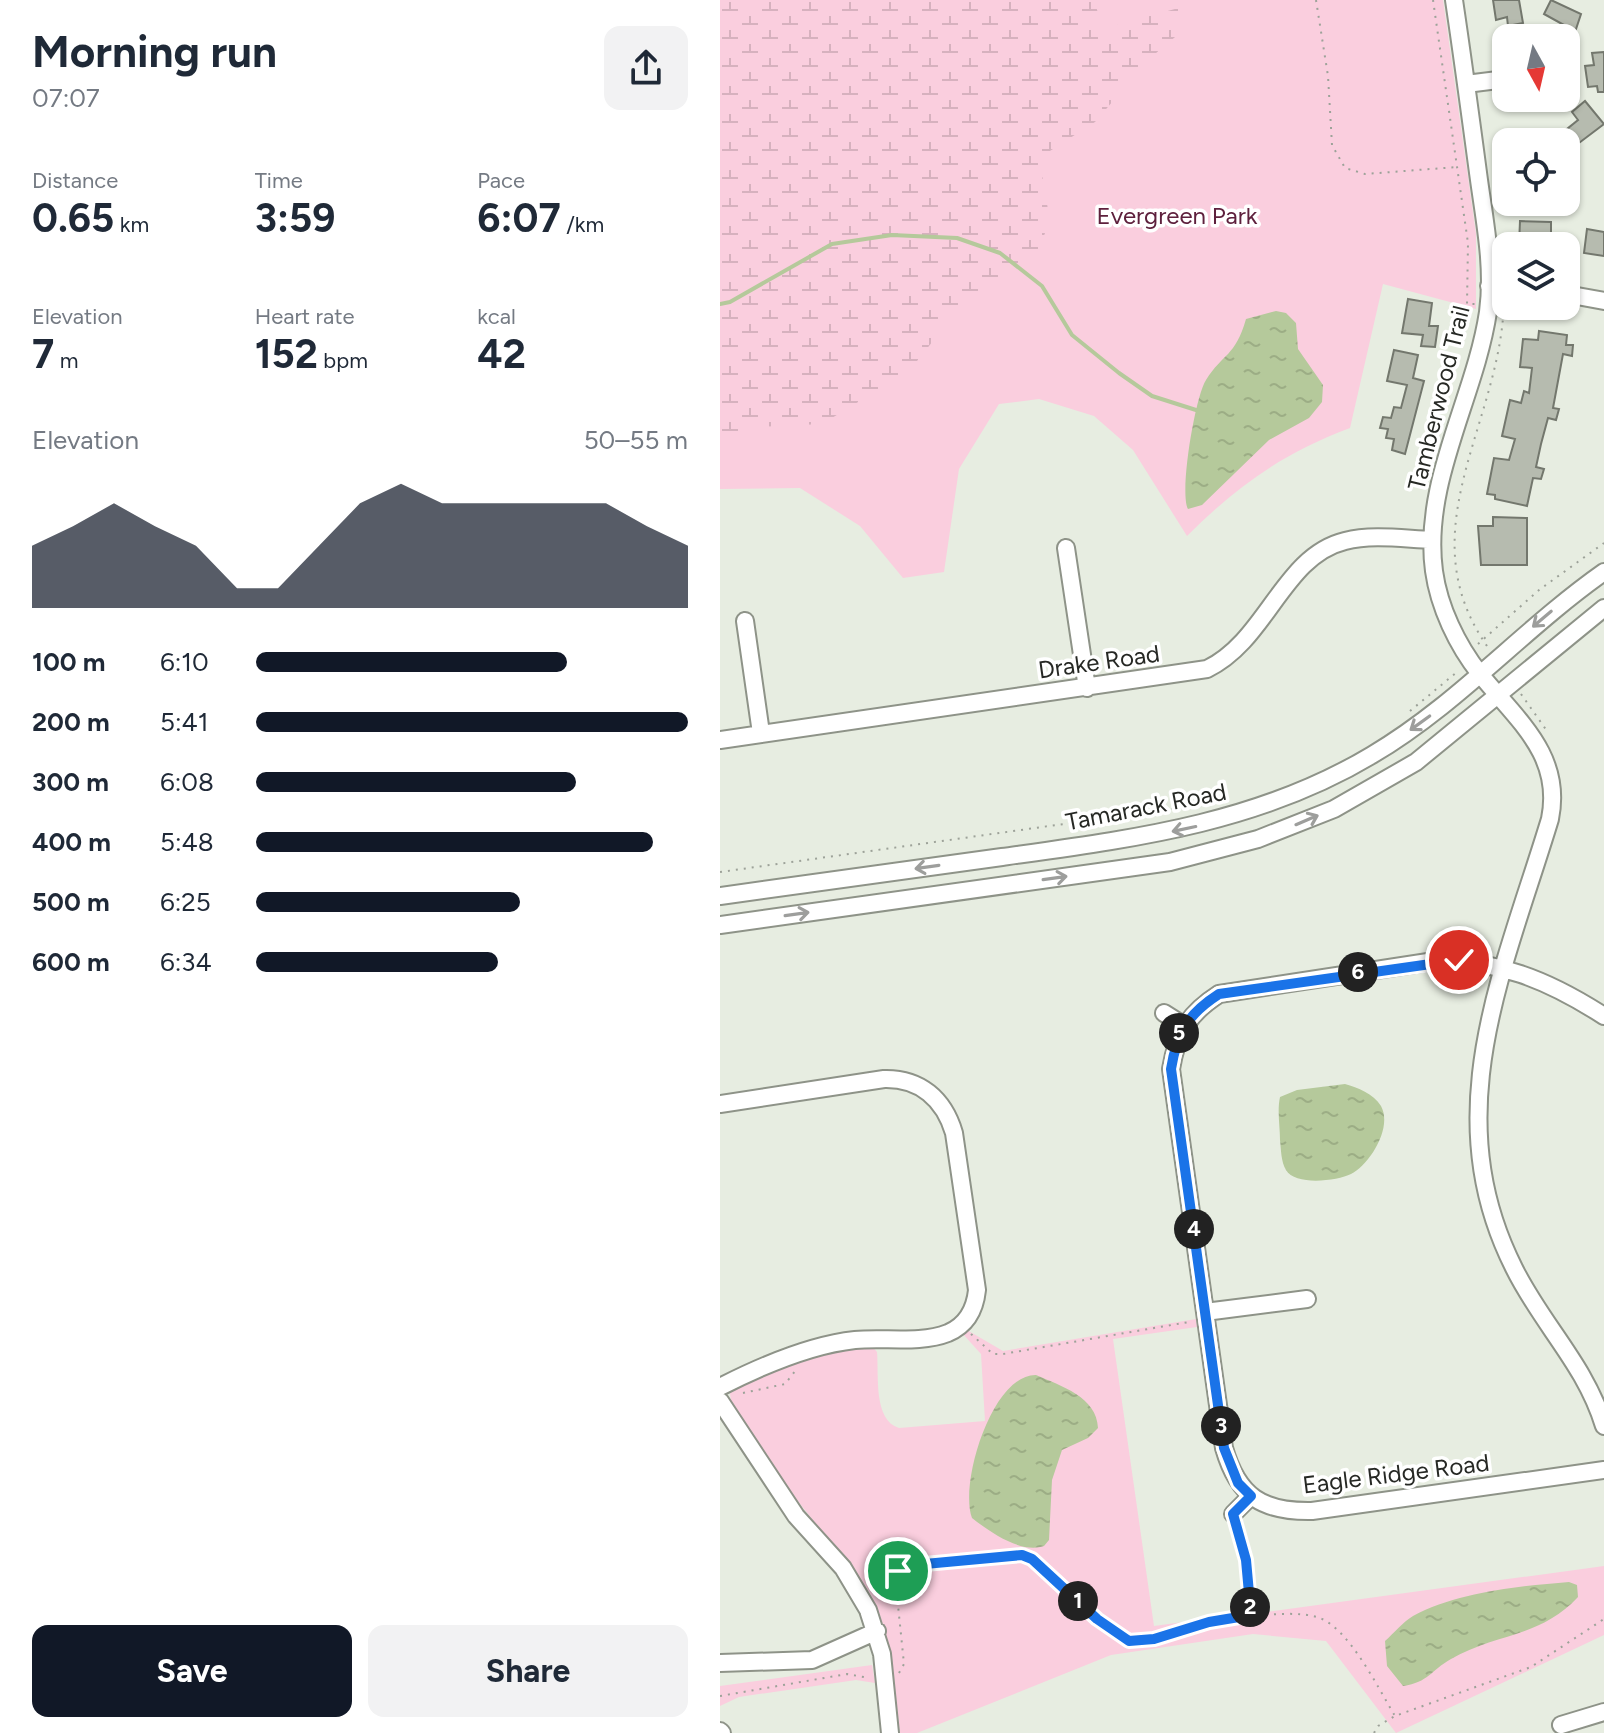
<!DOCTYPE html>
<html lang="en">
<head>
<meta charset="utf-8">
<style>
	:root { --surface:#fff; --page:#f2f2f3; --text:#1f2937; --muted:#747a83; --accent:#111827 }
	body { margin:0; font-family:Figtree,sans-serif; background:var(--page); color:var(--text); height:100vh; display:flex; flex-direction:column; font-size:30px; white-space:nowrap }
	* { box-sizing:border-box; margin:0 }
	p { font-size:26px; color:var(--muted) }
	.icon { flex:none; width:44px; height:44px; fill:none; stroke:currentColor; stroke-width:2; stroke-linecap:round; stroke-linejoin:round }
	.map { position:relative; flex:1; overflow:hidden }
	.sheet { display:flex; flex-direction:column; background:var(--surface); width:720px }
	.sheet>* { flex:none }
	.needle { width:52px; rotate:172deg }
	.controls { position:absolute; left:772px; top:24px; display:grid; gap:16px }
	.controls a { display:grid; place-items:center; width:88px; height:88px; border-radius:16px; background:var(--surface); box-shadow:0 2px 6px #0004; font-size:40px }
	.pin { position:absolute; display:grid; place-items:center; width:68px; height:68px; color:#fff; margin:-34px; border:4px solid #fff; border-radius:50%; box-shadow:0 2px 8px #0007 }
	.km { position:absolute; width:40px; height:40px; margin:-20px; border-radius:50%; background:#222; color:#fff; font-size:22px; line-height:40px; text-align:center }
	.round { display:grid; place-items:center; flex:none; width:84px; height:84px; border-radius:16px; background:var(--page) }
	.overview { display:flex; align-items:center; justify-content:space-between; height:136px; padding:0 32px }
	h1 { font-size:44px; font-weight:700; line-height:60px }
	.stats { display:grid; grid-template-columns:repeat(3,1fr); gap:12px; height:136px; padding:8px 32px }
	.stats div { display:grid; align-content:center }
	.stats b { font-size:40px; font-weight:700 }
	.stats small { font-size:22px; font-weight:400 }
	.stats p { font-size:22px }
	.chart { height:224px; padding:16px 32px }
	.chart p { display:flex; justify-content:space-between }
	.chart svg { width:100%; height:144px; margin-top:8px; fill:var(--accent); opacity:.7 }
	.cta { display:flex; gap:16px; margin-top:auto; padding:16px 32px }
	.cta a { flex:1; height:92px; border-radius:16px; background:var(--accent); color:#fff; font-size:32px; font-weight:700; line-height:92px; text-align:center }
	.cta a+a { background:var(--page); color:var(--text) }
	ul { padding:0 32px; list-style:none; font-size:26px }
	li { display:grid; grid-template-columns:128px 96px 1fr; align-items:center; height:60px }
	li i { height:20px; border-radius:10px; background:var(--accent) }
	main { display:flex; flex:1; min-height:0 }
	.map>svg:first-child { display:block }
</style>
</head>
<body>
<main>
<section class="sheet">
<div class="overview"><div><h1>Morning run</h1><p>07:07</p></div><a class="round"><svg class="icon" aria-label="share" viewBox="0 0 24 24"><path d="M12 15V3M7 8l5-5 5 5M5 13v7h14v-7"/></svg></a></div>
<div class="stats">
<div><p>Distance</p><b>0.65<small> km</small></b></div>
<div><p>Time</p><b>3:59</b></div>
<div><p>Pace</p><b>6:07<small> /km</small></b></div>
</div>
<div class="stats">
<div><p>Elevation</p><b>7<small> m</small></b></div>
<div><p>Heart rate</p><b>152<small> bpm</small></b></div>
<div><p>kcal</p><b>42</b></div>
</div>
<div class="chart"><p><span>Elevation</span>50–55 m</p>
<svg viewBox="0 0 160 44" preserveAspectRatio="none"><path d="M0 44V25L10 19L20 12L30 19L40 25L50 38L60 38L70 25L80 12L90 6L100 12L110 12L120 12L130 12L140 12L150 19L160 25V44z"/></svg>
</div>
<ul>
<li><b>100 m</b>6:10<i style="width:72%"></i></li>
<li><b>200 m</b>5:41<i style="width:100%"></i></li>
<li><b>300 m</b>6:08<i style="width:74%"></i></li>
<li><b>400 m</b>5:48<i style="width:92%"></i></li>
<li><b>500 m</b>6:25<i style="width:61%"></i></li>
<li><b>600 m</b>6:34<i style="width:56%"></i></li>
</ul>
<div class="cta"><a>Save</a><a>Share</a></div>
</section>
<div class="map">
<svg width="884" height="1733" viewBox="0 0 884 1733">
	<defs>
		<pattern id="wetland-marsh" width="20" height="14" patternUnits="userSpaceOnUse" patternTransform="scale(2)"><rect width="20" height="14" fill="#facede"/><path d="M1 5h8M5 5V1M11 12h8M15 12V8" fill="none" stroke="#d6b1be"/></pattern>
		<pattern id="water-ripples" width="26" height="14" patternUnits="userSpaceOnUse" patternTransform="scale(2)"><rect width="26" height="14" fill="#b5c99b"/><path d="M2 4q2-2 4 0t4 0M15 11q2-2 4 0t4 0" fill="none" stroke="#9cad85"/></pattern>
	</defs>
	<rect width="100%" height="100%" fill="#e7ede1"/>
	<path fill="#facede" d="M0 0H723L756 234V309L663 284 630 428C563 453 517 486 467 536L413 450 374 416 319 399 279 404 239 469 224 572 183 578 140 526 80 488 0 489Z
		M476 1319 477 1327 393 1339 434 1626 522 1614 527 1608 517 1540 528 1537 538 1606 546 1612 884 1566V1635L676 1733 606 1641 533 1634 391 1655 197 1733H180L171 1652 160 1615 148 1590 58 1476 11 1403 10 1393C35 1370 118 1349 152 1346L157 1352C159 1375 153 1420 179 1428L265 1421 261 1354 242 1333 247 1330 283 1351Z
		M152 1665 155 1683 136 1680 19 1697 0 1706V1686Z"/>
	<path fill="url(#wetland-marsh)" d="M0 0H374L383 29 462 7 461 32 429 59 375 122 319 158 330 221 316 255 229 321 189 371 102 424 38 427 0 444Z"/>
	<path fill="url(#water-ripples)" d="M556 311 566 313 576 323 578 349 603 385 602 402 589 418 549 440 482 505 468 509C459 493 475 397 486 380 503 353 515 357 526 319Z
		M625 1084C638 1088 653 1093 661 1106 673 1128 649 1165 631 1174 617 1181 575 1186 566 1170 561 1162 561 1149 560 1140 560 1126 557 1111 560 1097L577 1090Z
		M316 1375C341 1386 377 1397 378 1428L368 1438 342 1450 332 1480 329 1540 324 1546C301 1554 270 1532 252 1518 239 1484 272 1374 316 1375Z
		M849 1582 857 1585 858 1597C820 1638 775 1633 731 1659 710 1671 709 1682 683 1686L667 1666 665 1641C674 1633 683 1622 693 1616 738 1592 799 1586 849 1582Z"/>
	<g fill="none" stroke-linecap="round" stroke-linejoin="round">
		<path stroke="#b5c99b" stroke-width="4" d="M0 304 10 302 112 244 172 235 237 238 280 253 322 286 352 335 399 373 432 396 476 410"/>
	</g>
	<path fill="#b6bbaf" stroke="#73776d" stroke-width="2" d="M773 0H799L803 23 788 26 787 17 776 20Z
		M831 0 861 14 853 38 841 31 844 25 824 14Z
		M884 52V92H878L877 86 868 87 865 66 874 65 872 53Z
		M865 101 884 124 859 143 847 129 858 120 852 112Z
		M826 129 827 142H805V131Z
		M800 221 831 222V246L799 245Z
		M867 229 884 232V256L864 253Z
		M688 299 712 303 709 326H718L715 347 701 346 703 335 682 333Z
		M819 331 847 335 846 345H853L852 356 843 354 833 408 839 409 836 420 828 418 821 444 816 467 824 469 821 479 813 478 807 506 775 499V495L767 494 774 458 789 460 795 439 782 436 790 400 801 403 804 391 809 393 812 368 800 367 803 339 818 340Z
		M674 350 698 355 693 378 704 381 685 454 672 450 674 439 666 438 668 429 660 428 663 417 671 418 674 407 681 408 687 385 667 381Z
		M773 517 807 518V565H761L758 526H773Z"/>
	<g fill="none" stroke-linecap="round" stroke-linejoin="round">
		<defs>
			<path id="minor" d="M734 0C743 60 751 120 759 180 765 223 774 268 768 312 755 398 702 482 714 571 719 607 737 645 760 674 797 720 843 755 830 819 784 971 716 1113 794 1268 822 1325 865 1364 884 1426
				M746 84 786 79
				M769 286 786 287
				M846 294 884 301
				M346 548 367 688
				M25 621 41 733
				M0 740 487 669C547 640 563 556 625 541 652 534 684 539 712 540
				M0 896C94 883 188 870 282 857 411 839 537 824 652 755 737 705 803 629 884 572
				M0 925 450 862 538 839 614 809 696 762 884 608
				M444 1013 463 1025
				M884 1016C828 980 776 958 708 962L499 994C468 1014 457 1033 451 1069L504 1448C518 1497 543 1512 592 1511L884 1470
				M0 1104 164 1079C200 1078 224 1099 234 1133L257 1290C255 1309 247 1325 228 1333 200 1344 164 1337 135 1340 89 1345 41 1366 0 1387
				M485 1312 587 1299
				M0 1401 76 1516 123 1568 148 1610 162 1654 170 1733
				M513 1514 531 1496
				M0 1663 92 1660 157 1631
				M841 1725 884 1712
				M0 1731 2 1733"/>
		</defs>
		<use href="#minor" stroke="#8e9388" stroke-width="20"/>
		<path stroke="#9da299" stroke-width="2" stroke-dasharray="2 6" stroke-linecap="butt" d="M596 0 608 76 612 145 625 168 645 174 737 167
			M713 0 748 243 747 304H755
			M758 644 819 590 884 543
			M767 646C690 535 773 433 783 318
			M801 694 827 731
			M690 711 737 672
			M0 872 494 803
			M251 1334 273 1354H283L469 1322
			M23 1393 65 1384 76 1370
			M518 1527 531 1615C552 1615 580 1611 600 1618 630 1630 658 1688 675 1716
			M179 1673 184 1664 175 1576 178 1571 205 1564 302 1555 312 1559 377 1619 409 1641 434 1639 489 1622 531 1615
			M0 1696 127 1674 149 1678
			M654 1733 658 1726 675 1716 811 1667 884 1619"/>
		<use href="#minor" stroke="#fff" stroke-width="16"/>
	</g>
	<defs><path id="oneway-shaft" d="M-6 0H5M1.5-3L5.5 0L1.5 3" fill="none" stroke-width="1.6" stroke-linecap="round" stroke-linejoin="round" transform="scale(2)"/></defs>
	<g stroke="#9d9e9c">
		<use href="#oneway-shaft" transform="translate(822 619) rotate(140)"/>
		<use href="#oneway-shaft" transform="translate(700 723) rotate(144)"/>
		<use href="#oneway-shaft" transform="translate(587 820) rotate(-23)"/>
		<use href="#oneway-shaft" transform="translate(464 829) rotate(168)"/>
		<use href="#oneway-shaft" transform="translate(207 867) rotate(172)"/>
		<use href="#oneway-shaft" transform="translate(335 878) rotate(-8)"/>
		<use href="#oneway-shaft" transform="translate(77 914) rotate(-8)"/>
	</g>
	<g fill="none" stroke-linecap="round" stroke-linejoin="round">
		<defs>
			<path id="route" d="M178 1571 205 1564 302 1555 312 1559 377 1619 409 1641 434 1639 489 1622 531 1615 526 1560 513 1514 531 1496 518 1483 504 1448 451 1069C457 1032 468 1014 499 994L739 960"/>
		</defs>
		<use href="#route" stroke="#fff" stroke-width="16"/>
		<use href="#route" stroke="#1a73e8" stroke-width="10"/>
	</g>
	<g text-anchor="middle" stroke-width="7" stroke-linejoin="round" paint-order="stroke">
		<g font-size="24" fill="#5e203d" stroke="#fff">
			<text x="457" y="224">Evergreen Park</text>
		</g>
		<g font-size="24" fill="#262824" stroke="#fff">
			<text transform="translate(719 398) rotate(-76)" y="8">Tamberwood Trail</text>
			<text transform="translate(379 662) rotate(-8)" y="8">Drake Road</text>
			<text transform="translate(426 807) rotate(-11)" y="8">Tamarack Road</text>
			<text transform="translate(676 1474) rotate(-7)" y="8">Eagle Ridge Road</text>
		</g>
	</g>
</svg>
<div class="controls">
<a><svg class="needle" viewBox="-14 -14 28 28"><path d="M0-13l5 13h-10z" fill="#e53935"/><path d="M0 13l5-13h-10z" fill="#747a83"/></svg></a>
<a><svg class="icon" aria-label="locate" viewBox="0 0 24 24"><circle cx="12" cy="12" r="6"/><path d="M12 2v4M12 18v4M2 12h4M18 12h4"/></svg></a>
<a><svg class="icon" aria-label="layers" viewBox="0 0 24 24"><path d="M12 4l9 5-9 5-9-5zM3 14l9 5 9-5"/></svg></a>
</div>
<div class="pin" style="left:178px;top:1571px;background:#1e9e55"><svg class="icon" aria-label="arrive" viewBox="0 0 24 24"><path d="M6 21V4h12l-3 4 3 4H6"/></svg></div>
<div class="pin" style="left:739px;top:960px;background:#d93025"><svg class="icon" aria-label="check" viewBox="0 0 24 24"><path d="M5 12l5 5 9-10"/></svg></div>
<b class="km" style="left:358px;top:1601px">1</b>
<b class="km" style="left:530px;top:1607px">2</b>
<b class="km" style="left:501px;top:1426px">3</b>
<b class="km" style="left:474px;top:1229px">4</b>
<b class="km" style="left:459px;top:1033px">5</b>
<b class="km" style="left:638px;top:972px">6</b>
</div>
</main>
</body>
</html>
